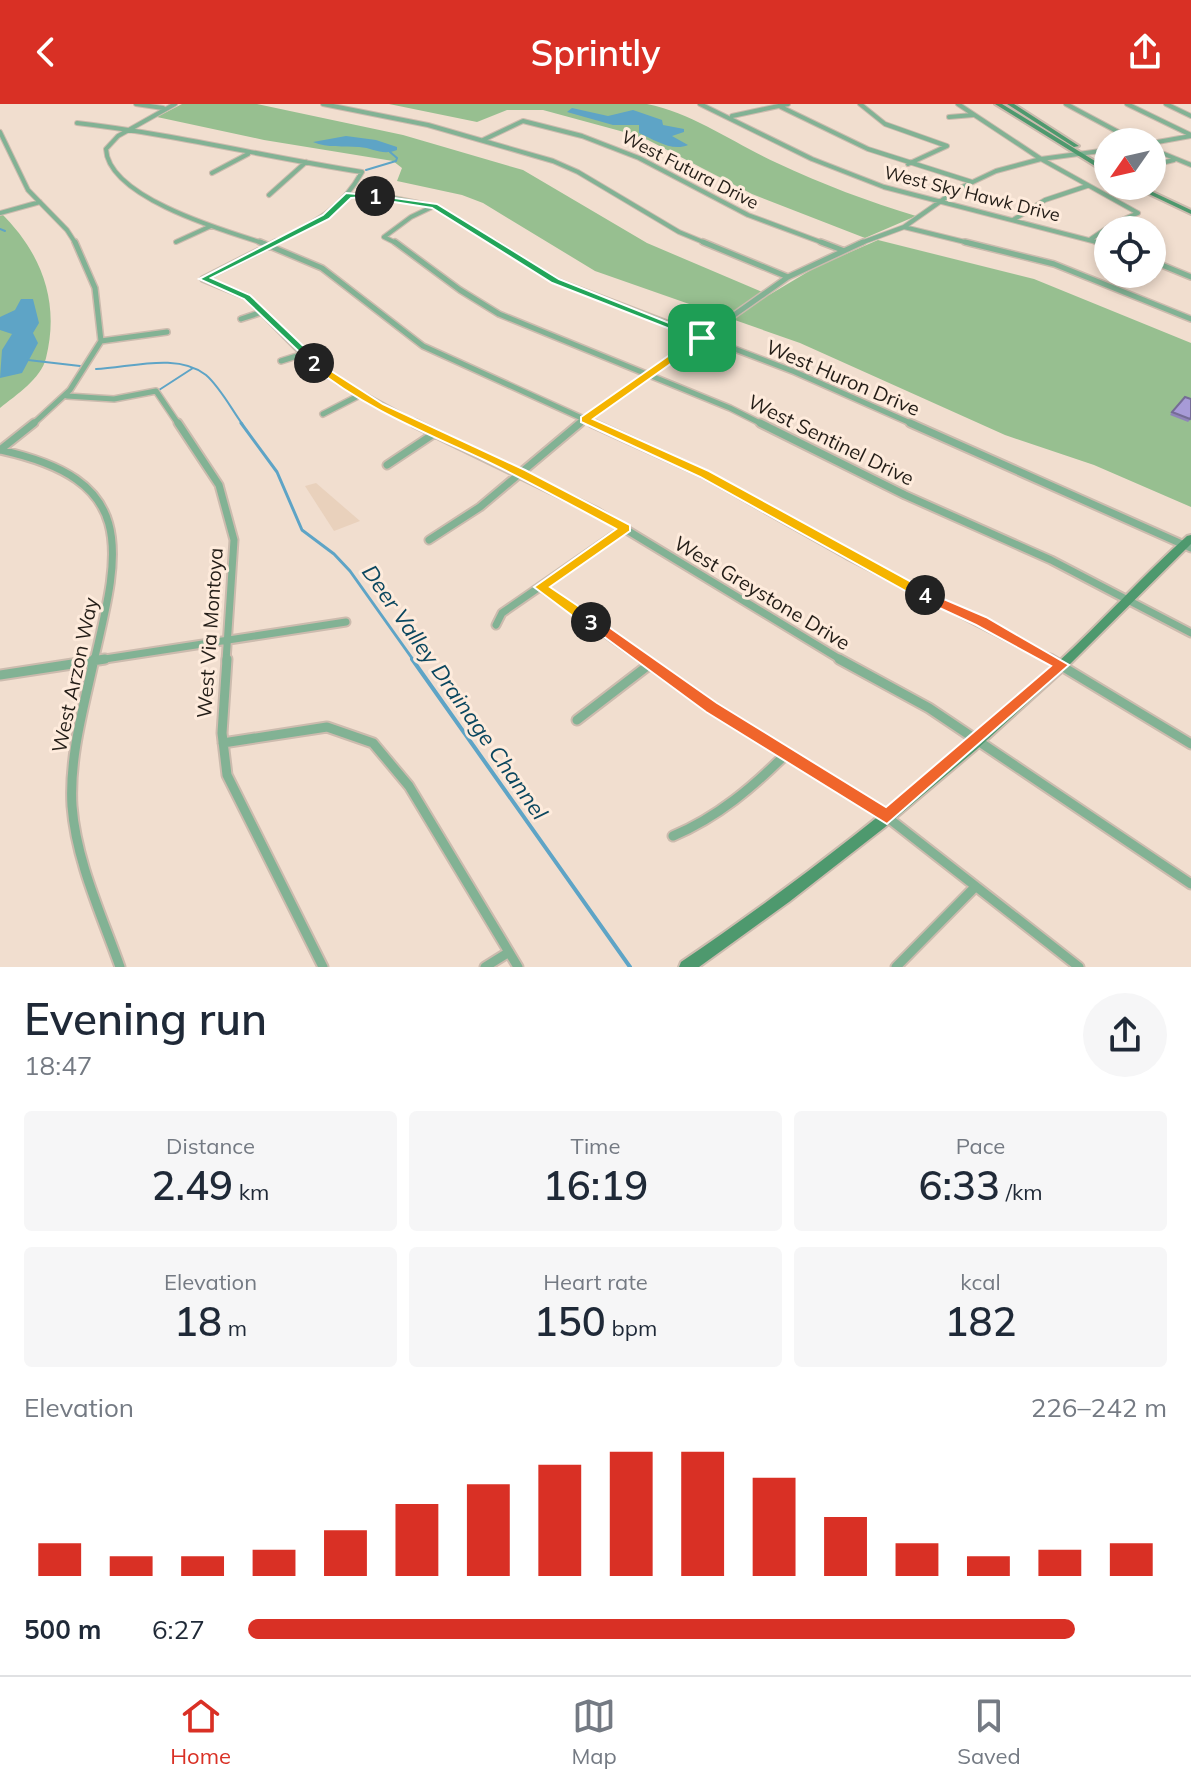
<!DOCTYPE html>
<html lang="en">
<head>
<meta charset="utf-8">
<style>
	:root { --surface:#fff; --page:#f6f6f7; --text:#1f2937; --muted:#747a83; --line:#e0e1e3; --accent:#d93025 }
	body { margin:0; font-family:Mulish,sans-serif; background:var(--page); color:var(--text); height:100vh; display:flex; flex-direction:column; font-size:30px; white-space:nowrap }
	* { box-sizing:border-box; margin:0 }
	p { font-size:26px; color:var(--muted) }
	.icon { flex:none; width:44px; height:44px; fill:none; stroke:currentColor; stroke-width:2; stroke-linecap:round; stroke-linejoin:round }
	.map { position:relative; height:863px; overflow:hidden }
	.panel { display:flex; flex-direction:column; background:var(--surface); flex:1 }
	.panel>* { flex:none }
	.needle { width:52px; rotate:236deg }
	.fabs { position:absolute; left:1094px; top:24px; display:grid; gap:16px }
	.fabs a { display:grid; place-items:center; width:72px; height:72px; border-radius:50%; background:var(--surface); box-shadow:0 4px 12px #0003; font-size:40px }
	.pin { position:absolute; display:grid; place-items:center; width:68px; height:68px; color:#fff; margin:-34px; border-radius:16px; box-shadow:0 4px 12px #0006 }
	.km { position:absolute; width:40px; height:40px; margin:-20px; border-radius:50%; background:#222; color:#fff; font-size:22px; line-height:40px; text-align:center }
	.round { display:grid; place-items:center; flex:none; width:84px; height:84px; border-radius:42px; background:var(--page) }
	.summary { display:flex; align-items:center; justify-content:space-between; height:136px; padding:0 24px }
	h1 { font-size:44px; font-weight:600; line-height:60px }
	.metrics { display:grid; grid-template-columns:repeat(3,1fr); gap:12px; height:136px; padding:8px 24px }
	.metrics div { display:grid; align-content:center; border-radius:8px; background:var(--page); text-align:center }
	.metrics b { font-size:40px; font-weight:600 }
	.metrics small { font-size:22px; font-weight:400 }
	.metrics p { font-size:22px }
	.chart { height:224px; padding:16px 24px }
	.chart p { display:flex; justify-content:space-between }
	.chart svg { width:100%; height:144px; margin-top:8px; stroke:var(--accent); stroke-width:6 }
	ul { padding:0 24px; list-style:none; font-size:26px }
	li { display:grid; grid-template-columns:128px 96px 1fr; align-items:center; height:60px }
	li i { height:20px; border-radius:10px; background:var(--accent) }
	header { display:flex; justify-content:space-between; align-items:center; height:104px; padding:0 24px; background:var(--accent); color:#fff; font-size:36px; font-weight:600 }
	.tab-bar { display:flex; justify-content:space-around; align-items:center; height:112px; border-top:2px solid var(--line); background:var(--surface); font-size:22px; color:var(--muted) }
	.tab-bar a { display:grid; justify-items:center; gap:4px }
	.tab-bar .on { color:var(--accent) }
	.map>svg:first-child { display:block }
</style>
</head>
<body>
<header><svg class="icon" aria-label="back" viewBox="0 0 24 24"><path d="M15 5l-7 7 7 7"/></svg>Sprintly<svg class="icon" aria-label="share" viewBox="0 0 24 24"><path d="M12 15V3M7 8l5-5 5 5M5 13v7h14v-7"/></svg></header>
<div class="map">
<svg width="1191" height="863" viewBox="0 0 1191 863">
	<rect width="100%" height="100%" fill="#f1decf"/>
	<path fill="#e9d1bc" d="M316 379 360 417 334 427 305 382Z"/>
	<path fill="#97bf90" d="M182 0H257L403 31 523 66 647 139 769 191 816 163 878 136 1034 175 1191 239V403L1094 361 1005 331 800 239 595 167 483 99 462 91 397 77 402 64 393 57 264 36 157 13Z
		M389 0H647C695 10 733 39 777 59 822 80 869 98 916 112L865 134 752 90 648 36 624 28 543 6H507L477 18Z
		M0 108C42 149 60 198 46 254 41 275 16 291 0 304Z"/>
	<path fill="#5ea4c6" d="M572 4 608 12 633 6 662 16 663 21 684 25V28L672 32 688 41C672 48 655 36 639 29V21H613L567 8Z
		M346 32 376 36 397 43V46C382 52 374 44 359 43 343 42 328 44 313 38Z
		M33 195 39 219 33 229 38 239 22 269 0 274 2 246 12 230 0 226V213L15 206 21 195Z"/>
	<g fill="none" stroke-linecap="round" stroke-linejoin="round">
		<path stroke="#5ea4c6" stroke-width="2" d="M366 66 396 57 397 54 390 48
			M0 125 5 127
			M28 256 80 262
			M96 265C129 264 177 248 206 271 220 283 232 306 243 321
			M159 286 193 264"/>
		<path stroke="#5ea4c6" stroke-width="3" d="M241 319 277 368 302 426 334 450 350 467 414 557"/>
		<path stroke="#5ea4c6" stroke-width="4" d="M412 555 630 863"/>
		<defs>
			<path id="street-far3" d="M136 0 163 4
				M175 0 118 32 106 45C108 94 228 128 266 140
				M323 0 428 21 553 57 578 68 679 128 708 140
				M700 0 812 55 884 83 1104 140
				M860 0 885 20 947 42 908 60
				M958 0 1041 55 1138 109
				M1066 0 1137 38
				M1127 0 1191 31
				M1166 0 1191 12
				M781 3 868 45 972 78
				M732 12 788 0
				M949 13 973 11
				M77 19C173 30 266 53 362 68 339 109 313 119 272 140
				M0 28 28 86 67 126 76 140
				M483 36 523 17 582 32 639 54 748 111 826 140
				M1152 39 1191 32
				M1152 45 1191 61
				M1157 60 1174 56
				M212 69 248 50
				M269 91 306 58
				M349 91 388 93 434 102 496 140
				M0 109 40 98
				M1013 116 1045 96 1087 82
				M904 123 973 140
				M1091 135 1113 120 1138 109
				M176 138 211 122
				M398 140 384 133 411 113 434 102
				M858 140 904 123 958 85 996 67 1041 55 1108 46"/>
			<path id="street-far2" d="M75 138 95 184 101 237
				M260 138 322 164 423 242 597 321
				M276 138 203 175 247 193 303 250 339 278 418 321
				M395 138 460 186 499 210 730 304 764 321
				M493 138 556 177 795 268 915 321
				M703 138 788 173
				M821 138 842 146
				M965 138 1054 160 1191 215
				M1097 138 1108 141
				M1152 157 1191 173
				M241 215 262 208
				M101 237 167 228
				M281 257 303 250
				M67 292 114 295 156 287 179 321
				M323 310 360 291
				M32 321 70 286 101 237
				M578 321 788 173 863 138"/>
			<path id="street-far1" d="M178 319 219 381 234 436 226 557
				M414 319 597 408 843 557
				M592 319 704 370 848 451 1054 557
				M760 319 905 391 1051 456 1191 529
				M910 319 1191 444
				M0 346C138 376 121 443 94 557
				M0 346 34 319
				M387 361 435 329
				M429 436 480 403 580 319
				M541 483 645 557
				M496 521 502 509 625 424
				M92 557 346 518"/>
			<path id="street" d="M94 555C84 602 69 653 72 702 76 757 102 812 120 863
				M227 555 222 629 227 671 323 863
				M643 555 712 604 887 713 1079 863
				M839 555 929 604 1191 780
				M1050 555 1191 640
				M0 571 105 555
				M577 616 650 560
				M223 639 327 623 373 639 409 682 518 863
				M673 732C718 713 753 683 787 649
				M485 863 509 848
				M896 863 975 783"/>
			<path id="secondary" d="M995 0H1002L1108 65V70Z
				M1007 0H1014L1079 42 1074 43Z
				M1132 82H1140L1191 106V110Z
				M1191 431V440L1065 565 976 646 884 724 789 798 699 863H679L681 858C814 768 938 668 1057 559 1102 518 1142 472 1187 432Z"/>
		</defs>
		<use href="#street-far3" stroke="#ccbbae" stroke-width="6"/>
		<use href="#street-far2" stroke="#ccbbae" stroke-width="8"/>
		<use href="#street-far1" stroke="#ccbbae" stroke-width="11"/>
		<use href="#street" stroke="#ccbbae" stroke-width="13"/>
		<use href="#secondary" stroke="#ccbbae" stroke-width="4"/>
		<use href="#street-far3" stroke="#82b294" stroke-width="4"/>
		<use href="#street-far2" stroke="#82b294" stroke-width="5"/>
		<use href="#street-far1" stroke="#82b294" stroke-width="7"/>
		<use href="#street" stroke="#82b294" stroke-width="9"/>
		<use href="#secondary" fill="#4e996e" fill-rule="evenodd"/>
	</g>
	<path fill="#9085b9" d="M1191 295V315L1188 318 1170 311 1172 308Z"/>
	<path fill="#a79bd7" stroke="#756c96" stroke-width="2" d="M1185 293 1191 295V313L1190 315 1172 308Z"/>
	<path fill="#22a559" stroke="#fff" stroke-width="2" d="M373 91 437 100 559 175 707 234 698 236 552 179 432 104 375 95Z"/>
	<path fill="#22a559" stroke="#fff" stroke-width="2" d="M346 89 379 92 351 94 329 115 211 174 250 191 318 256 320 259 314 262 244 195 199 175 323 111Z"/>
	<path fill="#f5b400" stroke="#fff" stroke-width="2" d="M314 256 383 300 525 366 630 421V427L550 483 596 514V522H586L534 483 616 425C572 401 528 377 484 356 424 328 362 303 311 261L309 259Z"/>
	<path fill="#f0652b" stroke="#fff" stroke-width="2" d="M925 487 986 513 1069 561 887 720 706 608 584 518 591 513 596 514 717 599 886 703 1051 562 976 521 920 495V488Z"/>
	<path fill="#f5b400" stroke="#fff" stroke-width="2" d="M698 231 707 234 593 315 709 367 930 488V495H920L700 373 581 318V313Z"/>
	<g text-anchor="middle" stroke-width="6" stroke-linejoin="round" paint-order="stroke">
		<g font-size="18" fill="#231d17" stroke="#feebdc">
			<text transform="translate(690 66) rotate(27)" y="6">West Futura Drive</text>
			<text transform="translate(972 90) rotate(14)" y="6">West Sky Hawk Drive</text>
		</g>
		<g font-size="20" fill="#231d17" stroke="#feebdc">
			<text transform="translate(843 274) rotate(23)" y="7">West Huron Drive</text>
			<text transform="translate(831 336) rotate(26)" y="7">West Sentinel Drive</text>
			<text transform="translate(762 489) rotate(31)" y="7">West Greystone Drive</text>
			<text transform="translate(210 529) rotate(-86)" y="7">West Via Montoya</text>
			<text transform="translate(75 571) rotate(-78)" y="7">West Arzon Way</text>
		</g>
		<g font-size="22" font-style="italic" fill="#0b475f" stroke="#feebdc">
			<text transform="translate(455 588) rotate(55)" y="8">Deer Valley Drainage Channel</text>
		</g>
	</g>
</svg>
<div class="fabs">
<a><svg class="needle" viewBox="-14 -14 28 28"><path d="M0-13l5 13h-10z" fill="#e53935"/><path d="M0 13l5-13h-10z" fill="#747a83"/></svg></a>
<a><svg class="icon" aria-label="locate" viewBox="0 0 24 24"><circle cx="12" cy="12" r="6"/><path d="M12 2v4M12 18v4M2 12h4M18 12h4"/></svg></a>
</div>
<div class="pin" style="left:702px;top:234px;background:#1e9e55"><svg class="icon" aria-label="arrive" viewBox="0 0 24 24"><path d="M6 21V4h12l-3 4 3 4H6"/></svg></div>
<b class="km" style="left:375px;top:92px">1</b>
<b class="km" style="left:314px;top:259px">2</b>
<b class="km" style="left:591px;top:518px">3</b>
<b class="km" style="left:925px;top:491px">4</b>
</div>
<section class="panel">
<div class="summary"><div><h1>Evening run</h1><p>18:47</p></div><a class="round"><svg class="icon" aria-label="share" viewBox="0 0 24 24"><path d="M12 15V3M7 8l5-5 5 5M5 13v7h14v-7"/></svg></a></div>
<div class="metrics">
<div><p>Distance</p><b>2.49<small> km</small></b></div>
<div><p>Time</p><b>16:19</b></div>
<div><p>Pace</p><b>6:33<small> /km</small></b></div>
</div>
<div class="metrics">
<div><p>Elevation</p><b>18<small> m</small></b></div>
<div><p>Heart rate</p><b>150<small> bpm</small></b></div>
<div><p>kcal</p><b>182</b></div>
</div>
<div class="chart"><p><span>Elevation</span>226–242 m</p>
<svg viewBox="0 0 160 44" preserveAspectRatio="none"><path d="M5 44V34M15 44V38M25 44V38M35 44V36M45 44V30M55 44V22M65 44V16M75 44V10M85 44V6M95 44V6M105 44V14M115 44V26M125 44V34M135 44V38M145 44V36M155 44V34"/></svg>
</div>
<ul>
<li><b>500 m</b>6:27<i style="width:90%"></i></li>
</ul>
</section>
<nav class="tab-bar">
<a class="on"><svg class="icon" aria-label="home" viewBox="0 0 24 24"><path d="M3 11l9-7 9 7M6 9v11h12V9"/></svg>Home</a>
<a><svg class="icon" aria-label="map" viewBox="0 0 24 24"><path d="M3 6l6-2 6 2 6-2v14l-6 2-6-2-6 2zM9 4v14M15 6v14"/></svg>Map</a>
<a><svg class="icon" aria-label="saved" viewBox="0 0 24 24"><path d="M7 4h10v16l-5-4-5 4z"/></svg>Saved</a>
</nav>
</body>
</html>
